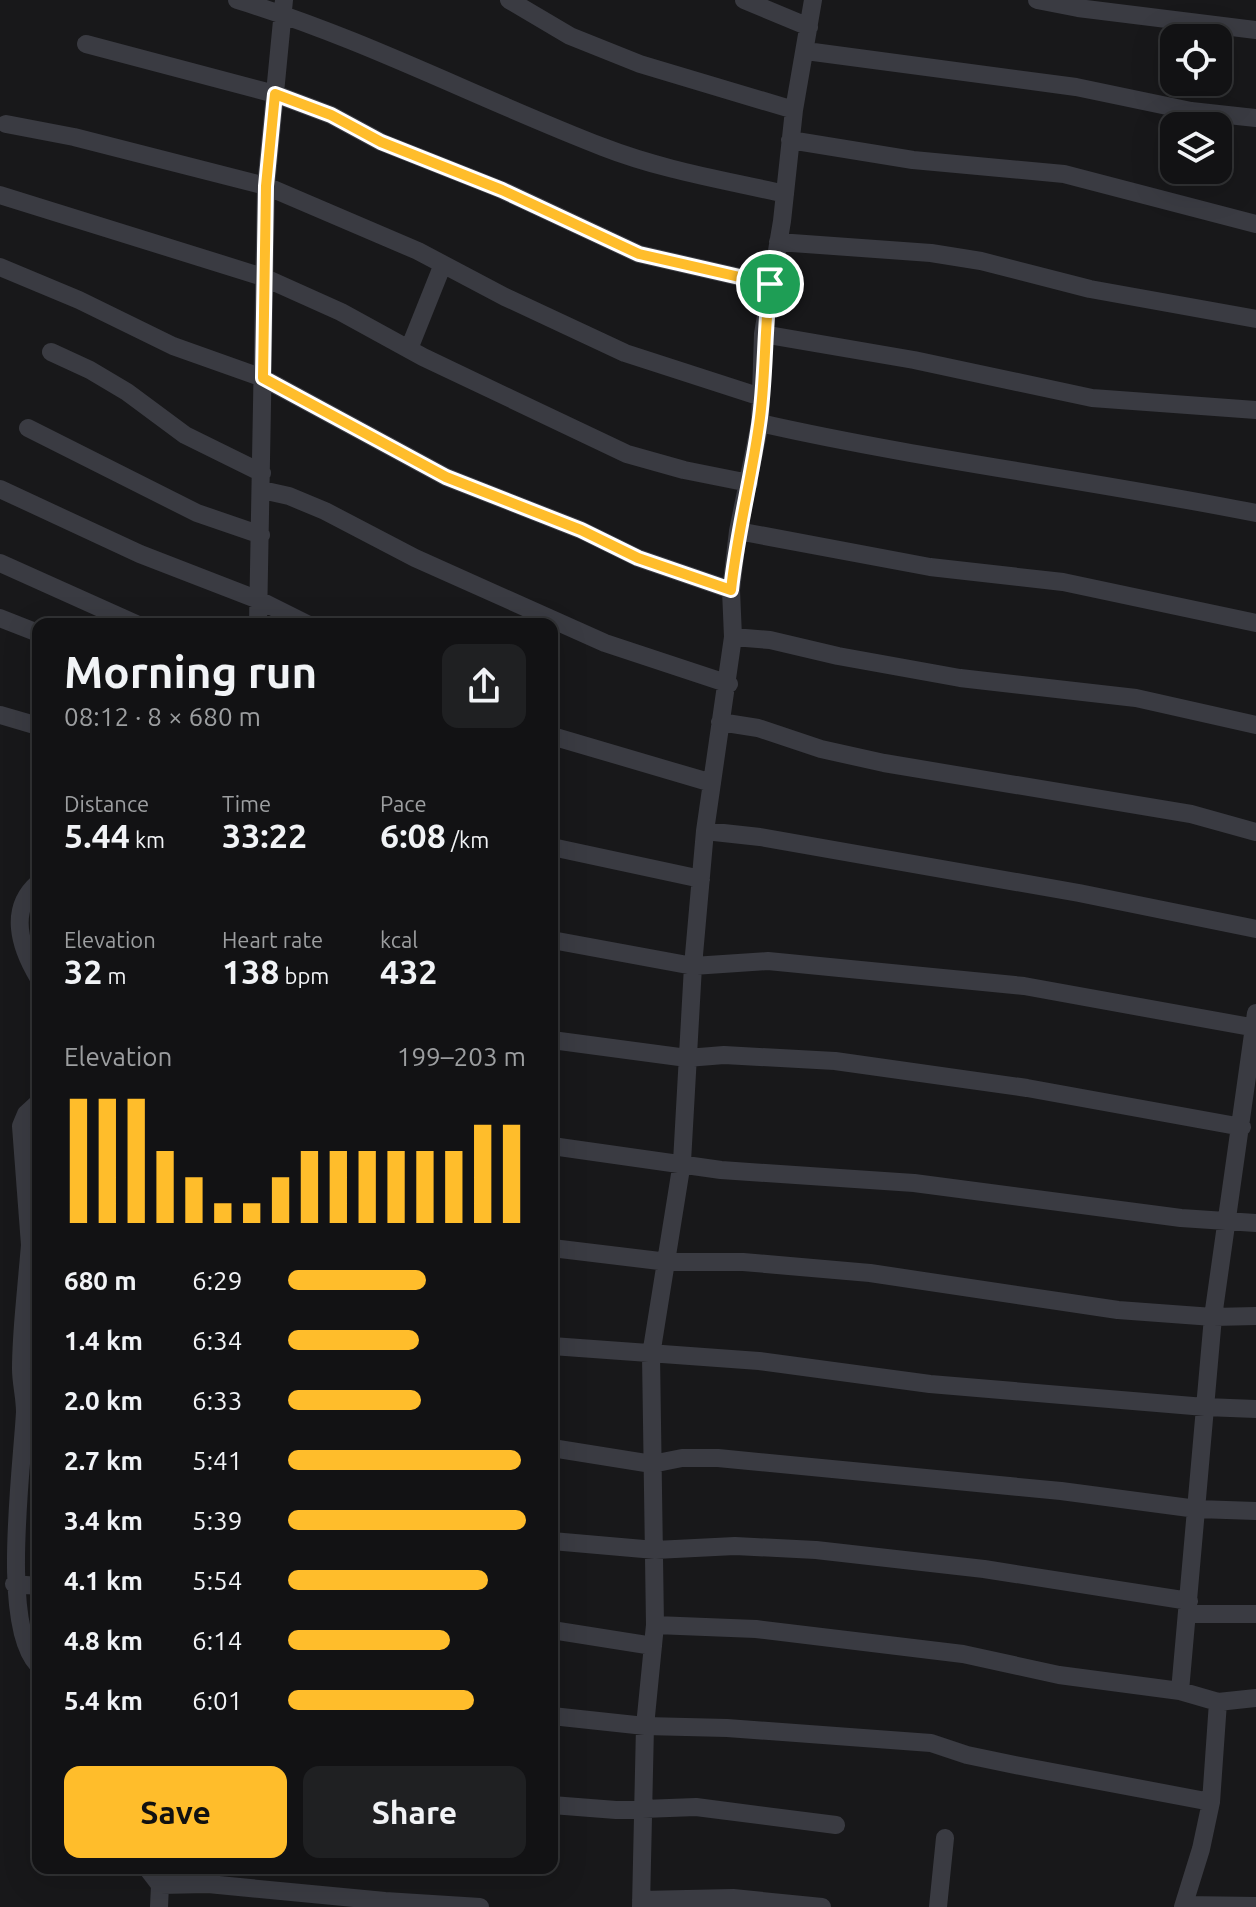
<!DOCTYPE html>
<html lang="en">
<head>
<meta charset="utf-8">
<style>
	:root { --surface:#121214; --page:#1f2022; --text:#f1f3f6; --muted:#9c9ea0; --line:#313234; --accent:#ffbd2b }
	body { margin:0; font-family:Ubuntu,sans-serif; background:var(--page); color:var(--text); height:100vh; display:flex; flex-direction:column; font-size:30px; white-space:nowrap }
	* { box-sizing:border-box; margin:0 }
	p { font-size:26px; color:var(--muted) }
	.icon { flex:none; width:44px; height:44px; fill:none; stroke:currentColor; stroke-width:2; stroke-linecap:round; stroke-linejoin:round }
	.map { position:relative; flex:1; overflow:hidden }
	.panel { position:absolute; left:32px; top:618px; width:526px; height:1256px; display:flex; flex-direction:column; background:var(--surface); border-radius:16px; box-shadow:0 8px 32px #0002,0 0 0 2px var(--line) }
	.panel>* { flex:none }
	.tools { position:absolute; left:1160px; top:24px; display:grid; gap:16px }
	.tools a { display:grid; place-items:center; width:72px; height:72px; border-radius:16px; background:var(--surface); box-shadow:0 8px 32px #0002,0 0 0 2px var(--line); font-size:40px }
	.pin { position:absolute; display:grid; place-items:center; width:68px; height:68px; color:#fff; margin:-34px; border:4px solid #fff; border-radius:50%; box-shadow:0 2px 8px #0007 }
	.round { display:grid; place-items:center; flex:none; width:84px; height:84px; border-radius:16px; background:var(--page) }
	.headline { display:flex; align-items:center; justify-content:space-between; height:136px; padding:0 32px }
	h1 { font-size:44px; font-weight:700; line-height:60px }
	.stats { display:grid; grid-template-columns:repeat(3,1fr); gap:12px; height:136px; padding:8px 32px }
	.stats div { display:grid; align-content:center }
	.stats b { font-size:34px; font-weight:700 }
	.stats small { font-size:22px; font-weight:400 }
	.stats p { font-size:22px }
	.chart { height:224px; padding:16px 32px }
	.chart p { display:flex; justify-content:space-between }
	.chart svg { width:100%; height:144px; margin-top:8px; stroke:var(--accent); stroke-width:6 }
	.cta { display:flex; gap:16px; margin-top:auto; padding:16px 32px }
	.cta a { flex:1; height:92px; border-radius:16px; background:var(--accent); color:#111; font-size:32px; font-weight:700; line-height:92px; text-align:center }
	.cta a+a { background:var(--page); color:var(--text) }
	ul { padding:0 32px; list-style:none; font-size:26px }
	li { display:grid; grid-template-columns:128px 96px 1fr; align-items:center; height:60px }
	li i { height:20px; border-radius:10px; background:var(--accent) }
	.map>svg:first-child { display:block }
</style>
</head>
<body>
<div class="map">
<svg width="1256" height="1907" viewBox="0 0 1256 1907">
	<rect width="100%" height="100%" fill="#18181a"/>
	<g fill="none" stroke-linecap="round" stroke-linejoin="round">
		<path stroke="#3a3b42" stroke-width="18" d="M237 0C363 38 481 100 603 147 662 170 724 180 785 194
			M509 0 570 36 640 64 794 110
			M744 0 809 27
			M1037 0 1078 8 1256 30
			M86 44 275 94 331 115 381 142 502 190 639 254 770 284
			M806 51 1076 87 1191 111 1256 118
			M6 124 74 137 266 186 418 251 505 297 625 353 761 397
			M790 140 913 160 1064 174 1256 224
			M0 195 263 277 341 312 423 357 627 454 684 470 749 483
			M778 242 931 253 981 261 1090 289 1256 319
			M0 267 79 300 173 346 263 378 446 477 581 530 638 558 731 590
			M763 334 914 360 1092 398 1256 410
			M409 349 443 264
			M51 352 90 370 127 392 185 435 262 473
			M760 423C924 460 1091 480 1256 513
			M28 428 197 513 261 535
			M0 489 140 554 259 600 307 624
			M262 490 289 496 325 511 415 558 605 643 729 684
			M738 531 930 567 1063 582 1256 623
			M0 563 136 624
			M0 618 38 633
			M258 624 266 186 284 0
			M733 637 770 640 838 656 960 678 1136 698 1256 725
			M0 715 38 726
			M720 722 758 728 821 749 884 763 1191 814 1256 832
			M552 736 712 783
			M705 831 760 837 1079 893 1256 929
			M552 847 701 879
			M38 883C8 909 20 947 38 977
			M552 940 693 966 768 961 1024 986 1256 1028
			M552 1040 687 1058 724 1055 835 1061 1027 1088 1242 1127
			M552 1146 721 1170 914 1183 1181 1218 1256 1223
			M552 1248 668 1262H743L870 1273 1118 1310 1213 1317 1256 1316
			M25 1301 30 1245 21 1126 26 1114 38 1103
			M38 1302 25 1301C23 1323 21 1346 21 1369 21 1383 25 1397 25 1412 22 1469 0 1626 38 1665
			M552 1346 759 1361 930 1384 1205 1407 1256 1409
			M552 1448 652 1464 682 1458H718L1061 1491 1197 1509 1256 1511
			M552 1541 655 1550 735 1546 816 1550 984 1569 1189 1601
			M14 1584 38 1586
			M1187 1614H1256
			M655 1625 756 1629 963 1654 1059 1675 1180 1691
			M552 1630 653 1646
			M1218 1702 1256 1698
			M552 1716 645 1726 727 1728 931 1743 967 1755 1015 1765 1211 1802
			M552 1805 616 1810 696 1807 836 1825
			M147 1868 160 1885 208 1884 385 1901 480 1907
			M641 1900 733 1898 822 1907
			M1184 1905 1256 1906
			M159 1907 160 1885
			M641 1907 645 1726 655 1625 651 1355 682 1162 693 966 705 831 733 637 731 590 738 531 760 423 763 334 782 221 794 110 813 0
			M938 1907 945 1838
			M1183 1907 1201 1849 1211 1802 1218 1702 1180 1691 1213 1317 1256 1013"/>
	</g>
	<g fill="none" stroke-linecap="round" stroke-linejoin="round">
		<defs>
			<path id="route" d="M275 94 331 115 381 142 502 190 639 254 770 284C764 331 766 379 759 425 751 481 737 534 731 590L638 558 581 530 446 477 263 378 266 186Z"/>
		</defs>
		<use href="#route" stroke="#fff" stroke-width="16"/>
		<use href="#route" stroke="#ffbd2b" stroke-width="10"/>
	</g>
</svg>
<div class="tools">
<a><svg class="icon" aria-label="locate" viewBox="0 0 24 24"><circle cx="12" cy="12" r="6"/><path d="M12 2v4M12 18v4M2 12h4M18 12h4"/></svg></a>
<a><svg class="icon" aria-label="layers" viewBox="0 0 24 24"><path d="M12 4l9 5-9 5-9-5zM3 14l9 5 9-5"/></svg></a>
</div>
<div class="pin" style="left:770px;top:284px;background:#1e9e55"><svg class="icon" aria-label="arrive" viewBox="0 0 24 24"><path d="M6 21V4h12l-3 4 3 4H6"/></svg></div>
<section class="panel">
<div class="headline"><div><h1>Morning run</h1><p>08:12 · 8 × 680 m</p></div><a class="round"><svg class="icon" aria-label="share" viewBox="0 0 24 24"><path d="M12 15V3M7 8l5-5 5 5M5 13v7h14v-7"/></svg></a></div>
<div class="stats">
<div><p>Distance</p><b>5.44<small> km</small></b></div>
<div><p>Time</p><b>33:22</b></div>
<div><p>Pace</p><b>6:08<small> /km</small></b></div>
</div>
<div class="stats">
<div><p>Elevation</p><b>32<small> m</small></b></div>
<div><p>Heart rate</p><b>138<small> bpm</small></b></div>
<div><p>kcal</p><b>432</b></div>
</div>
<div class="chart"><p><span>Elevation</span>199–203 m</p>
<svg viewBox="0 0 160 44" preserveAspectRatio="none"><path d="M5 44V6M15 44V6M25 44V6M35 44V22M45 44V30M55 44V38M65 44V38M75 44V30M85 44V22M95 44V22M105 44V22M115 44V22M125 44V22M135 44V22M145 44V14M155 44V14"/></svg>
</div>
<ul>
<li><b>680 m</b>6:29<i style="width:58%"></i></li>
<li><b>1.4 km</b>6:34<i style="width:55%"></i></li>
<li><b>2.0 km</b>6:33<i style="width:56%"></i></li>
<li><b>2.7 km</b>5:41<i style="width:98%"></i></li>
<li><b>3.4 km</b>5:39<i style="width:100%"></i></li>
<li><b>4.1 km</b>5:54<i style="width:84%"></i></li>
<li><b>4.8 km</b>6:14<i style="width:68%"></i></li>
<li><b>5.4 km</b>6:01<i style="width:78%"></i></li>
</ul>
<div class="cta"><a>Save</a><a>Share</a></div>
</section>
</div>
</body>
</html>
